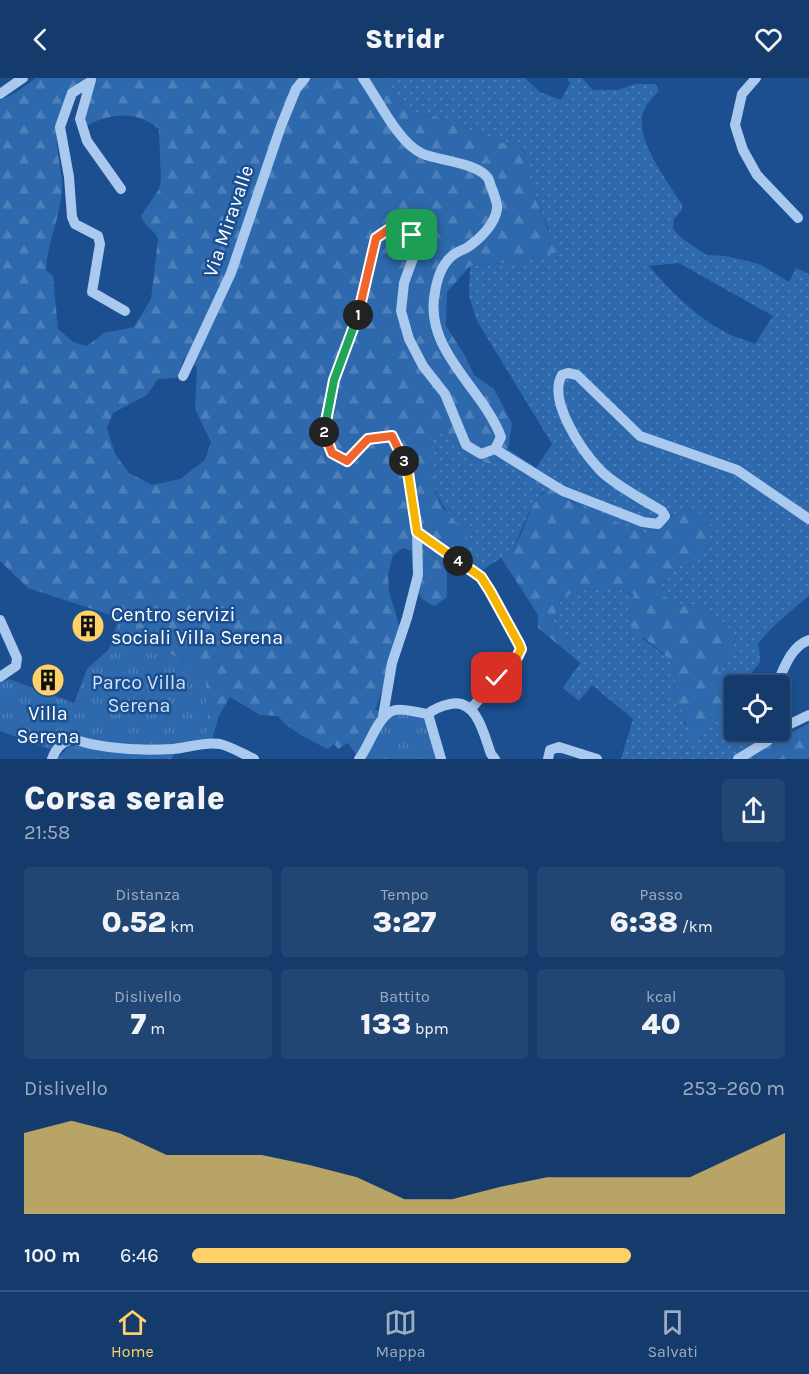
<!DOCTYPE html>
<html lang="it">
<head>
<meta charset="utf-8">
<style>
	:root { --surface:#143b6b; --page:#214673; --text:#f1f3f6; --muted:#9dadc1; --line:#33557e; --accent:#ffd166 }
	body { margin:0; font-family:Karla,sans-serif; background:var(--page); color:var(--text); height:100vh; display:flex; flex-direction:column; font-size:22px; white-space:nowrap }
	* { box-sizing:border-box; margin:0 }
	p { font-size:20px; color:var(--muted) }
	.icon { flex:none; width:33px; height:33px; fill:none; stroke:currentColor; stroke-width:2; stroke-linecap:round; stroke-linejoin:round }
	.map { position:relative; height:681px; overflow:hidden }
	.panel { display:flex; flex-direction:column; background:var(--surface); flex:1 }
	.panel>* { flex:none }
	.fabs { position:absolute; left:724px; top:597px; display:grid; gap:12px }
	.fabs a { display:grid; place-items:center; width:66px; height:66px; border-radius:6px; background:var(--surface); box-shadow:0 3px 9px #0003,0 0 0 2px var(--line); font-size:30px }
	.pin { position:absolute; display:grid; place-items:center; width:51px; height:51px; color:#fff; margin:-26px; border-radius:12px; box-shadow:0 3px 9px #0006 }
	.km { position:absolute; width:30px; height:30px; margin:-15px; border-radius:50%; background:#222; color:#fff; font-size:16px; line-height:30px; text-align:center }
	.round { display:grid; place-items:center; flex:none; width:63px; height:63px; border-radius:6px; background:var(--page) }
	.summary { display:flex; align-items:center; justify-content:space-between; height:102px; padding:0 24px }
	h1 { font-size:33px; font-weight:800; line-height:45px }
	.metrics { display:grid; grid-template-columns:repeat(3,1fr); gap:9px; height:102px; padding:6px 24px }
	.metrics div { display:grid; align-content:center; border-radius:6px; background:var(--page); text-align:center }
	.metrics b { font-size:30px; font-weight:800 }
	.metrics small { font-size:16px; font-weight:400 }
	.metrics p { font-size:16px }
	.chart { height:168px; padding:12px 24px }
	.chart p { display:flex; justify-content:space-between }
	.chart svg { width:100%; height:108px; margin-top:6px; fill:var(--accent); opacity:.7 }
	ul { padding:0 24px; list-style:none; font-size:20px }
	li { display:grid; grid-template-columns:96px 72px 1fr; align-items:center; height:45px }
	li i { height:15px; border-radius:8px; background:var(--accent) }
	header { display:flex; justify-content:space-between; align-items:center; height:78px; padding:0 24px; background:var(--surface); font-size:27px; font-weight:800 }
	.tab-bar { display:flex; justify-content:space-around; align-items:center; height:84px; border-top:2px solid var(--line); background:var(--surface); font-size:16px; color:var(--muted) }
	.tab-bar a { display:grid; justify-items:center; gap:3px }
	.tab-bar .active { color:var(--accent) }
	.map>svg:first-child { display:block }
</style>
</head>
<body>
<header><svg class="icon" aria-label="back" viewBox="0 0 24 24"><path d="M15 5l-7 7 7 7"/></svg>Stridr<svg class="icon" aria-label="heart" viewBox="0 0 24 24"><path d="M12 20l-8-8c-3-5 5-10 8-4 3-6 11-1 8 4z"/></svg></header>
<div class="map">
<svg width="809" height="681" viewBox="0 0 809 681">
	<defs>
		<pattern id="grass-dots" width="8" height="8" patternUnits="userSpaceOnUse" patternTransform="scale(1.5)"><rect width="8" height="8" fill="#2e69ad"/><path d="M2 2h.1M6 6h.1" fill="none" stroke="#4d80b9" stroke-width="1.8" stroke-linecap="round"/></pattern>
		<pattern id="forest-firs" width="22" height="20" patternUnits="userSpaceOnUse" patternTransform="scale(1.5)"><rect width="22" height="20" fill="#2e69ad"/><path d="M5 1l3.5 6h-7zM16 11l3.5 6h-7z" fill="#4d80b9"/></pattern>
		<pattern id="park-tufts" width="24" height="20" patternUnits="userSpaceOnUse" patternTransform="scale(1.5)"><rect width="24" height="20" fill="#2e69ad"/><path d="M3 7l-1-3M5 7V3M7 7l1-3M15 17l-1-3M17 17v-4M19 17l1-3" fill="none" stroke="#4d80b9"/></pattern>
	</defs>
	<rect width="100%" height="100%" fill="#1b4f8f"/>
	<path fill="url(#grass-dots)" fill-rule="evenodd" d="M389 0H525L540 14 561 22 570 5 567 0H582L593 12H617L636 6H655L659 13C654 18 647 25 644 32 632 57 668 105 682 126V132L674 141 673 151 682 160 706 177 726 178 759 186 789 204 796 190 809 196V517C792 533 771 548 757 567L759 568 760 584 742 607 735 608 734 596 718 594V589L732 570 736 559C731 548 706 530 694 527 690 526 689 527 685 527 675 526 667 520 659 515V503L672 493 673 436 645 456 604 438 585 432 567 419 543 414 528 436 511 476 502 481 501 480 481 493 456 473 452 442 438 419 432 403 430 387 434 354 450 358 469 379 490 386 501 382 508 371 536 390 552 366 477 243 469 218 470 188 523 183 549 152 531 108 524 73 437 39 410 37 396 20ZM679 185 773 238 755 266C748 262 740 261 733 258 699 242 673 216 649 188Z
		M601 511H619L634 518 643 561 670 582 676 598 674 623 683 633 685 647 720 633 735 634V652L751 653 762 664 746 681H621L633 641 592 607 579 623 563 610 580 585 567 574 573 563 559 557 553 542 562 519 586 512Z"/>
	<path fill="url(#forest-firs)" fill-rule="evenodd" d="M36 0H389L396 20 410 37 437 39 524 73 531 108 557 174 523 183 470 188 447 214 446 248 464 276 474 297 494 311 512 345 508 371 501 382 490 386 469 379 450 358 434 355C429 396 429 427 466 452L467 468C441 480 448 494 447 519L435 528C410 520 414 496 411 473L403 470 393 477 388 496 389 513 402 557 375 632V644L360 666 348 665 338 671 334 666 328 671C310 662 291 654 278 638L260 637 230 619 219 638 212 661 209 663 205 599 159 568 137 562 135 545 28 510 0 483V22L15 15ZM83 11 86 48C110 35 137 32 159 51L161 101 159 111 141 138C144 148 154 151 158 161L151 221 134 249 104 255 87 268 73 264 58 251 53 198 46 192C47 164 61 138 62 110 63 91 52 63 59 45 64 33 76 21 83 11ZM184 280 197 289 195 331 211 364 205 382 180 401 152 407 129 395 115 376 107 350 113 335 147 317 158 301 177 300Z
		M552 411 585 432 604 438 645 456C666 441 687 420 711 443L710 461 692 480 659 503V514C667 520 675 526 685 527 689 527 690 526 694 527 706 529 731 548 736 558L732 570 718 589V594L735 596V634L720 633 701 656 693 658C683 645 686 636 674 623L676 598 670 582 629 547 628 530 634 517 619 511H601L586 512 562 519 553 542 559 557 573 563 567 574 538 550V537L502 481C528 466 522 422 552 411Z
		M809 642V681H746L768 666 808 646Z"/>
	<path fill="url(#park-tufts)" d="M118 543 135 545 137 562 159 568 205 599 209 663C176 666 143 670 110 666 94 664 75 655 60 658L50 671 0 653V604L9 601 74 625 87 591 109 571Z
		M375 632 426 638 437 681H359L348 665 360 666 375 644Z
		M70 667 89 671 174 676 172 681H57Z"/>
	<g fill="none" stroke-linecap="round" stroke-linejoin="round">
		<path stroke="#a9c9ee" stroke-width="10" d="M363 0C378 21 398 64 421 75 438 83 476 84 488 100 490 104 491 110 493 113 494 118 498 125 497 131 495 146 480 161 468 169 463 172 456 174 452 178 441 187 437 202 435 214 423 272 483 310 501 359L495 371 563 413 643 444 658 446 665 438 662 433C646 424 611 404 600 392 582 373 547 322 562 297L568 295 577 297 640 358 737 392 809 441
			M756 0 742 16 735 47 743 72 757 97 798 140
			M91 2 80 41 87 63 121 111
			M90 4 72 15 60 49 69 99 72 139 75 146 98 158 100 166 92 214 125 233
			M0 16 23 0
			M183 298 231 195 281 48 296 11 305 0
			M417 454 481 499 498 526 521 571 519 578 497 600 471 631
			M0 542 17 580 16 588 0 599
			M776 608C784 591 790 569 809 562
			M428 636C435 630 441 628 450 626 477 620 484 657 491 676L495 681
			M428 636 441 681
			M383 638 392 585 407 540 418 497 417 452 407 388 392 359 368 361 347 383 332 375 323 351 334 302 357 242 376 160 395 147 412 157 413 180 404 205 401 233 409 261 423 288 445 316 466 367 481 376 495 371
			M756 652 766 664
			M52 681C56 670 61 665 71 661 104 671 139 673 173 671 188 670 205 663 220 666 232 669 243 676 254 681
			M359 681C370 667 378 636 395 632 404 630 419 635 428 636
			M548 681 550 672 559 669 597 681
			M738 681 766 664 786 648 809 637"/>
	</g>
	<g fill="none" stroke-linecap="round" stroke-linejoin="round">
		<defs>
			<path id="split-1" d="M358 237 376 160 395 147 412 157"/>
			<path id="split-2" d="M324 354 334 302 358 237"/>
			<path id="split-3" d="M324 354 332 375 347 383 368 361 392 358 404 383"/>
			<path id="split-4" d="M404 383 407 388 417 454 458 483"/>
			<path id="split-5" d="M458 483 481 499 490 513 519 566 521 571 516 581"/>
			<path id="split-6" d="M497 600 516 581"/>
		</defs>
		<use href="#split-1" stroke="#fff" stroke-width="12"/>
		<use href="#split-2" stroke="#fff" stroke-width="12"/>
		<use href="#split-3" stroke="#fff" stroke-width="12"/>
		<use href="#split-4" stroke="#fff" stroke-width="12"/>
		<use href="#split-5" stroke="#fff" stroke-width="12"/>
		<use href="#split-6" stroke="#fff" stroke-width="12"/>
		<use href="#split-1" stroke="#f0652b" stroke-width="8"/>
		<use href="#split-2" stroke="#22a559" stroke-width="8"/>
		<use href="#split-3" stroke="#f0652b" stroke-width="8"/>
		<use href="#split-4" stroke="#f5b400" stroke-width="8"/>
		<use href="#split-5" stroke="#f5b400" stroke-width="8"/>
		<use href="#split-6" stroke="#22a559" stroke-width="8"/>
	</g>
	<defs>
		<symbol id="building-disc" viewBox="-11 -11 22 22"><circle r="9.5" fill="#ffd166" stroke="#1b4f8f"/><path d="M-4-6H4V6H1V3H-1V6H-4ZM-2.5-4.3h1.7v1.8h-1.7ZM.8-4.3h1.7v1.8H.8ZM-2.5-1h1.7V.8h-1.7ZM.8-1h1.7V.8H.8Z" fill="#111"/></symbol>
	</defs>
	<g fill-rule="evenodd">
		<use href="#building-disc" x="69" y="529" width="38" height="38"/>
		<use href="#building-disc" x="29" y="583" width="38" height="38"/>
	</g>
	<g text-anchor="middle" stroke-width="5" stroke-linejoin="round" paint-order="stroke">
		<g font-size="20" fill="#fff" stroke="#1b4f8f">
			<text transform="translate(228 143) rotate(-71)" y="7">Via Miravalle</text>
		</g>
		<g font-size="20" fill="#fff" stroke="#1b4f8f" text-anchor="start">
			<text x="111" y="543">Centro servizi<tspan x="111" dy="23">sociali Villa Serena</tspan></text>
			<text x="48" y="642" text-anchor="middle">Villa<tspan x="48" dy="23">Serena</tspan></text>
		</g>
		<g font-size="20" fill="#cfe3fa" stroke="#1b4f8f">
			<text x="139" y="611">Parco Villa<tspan x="139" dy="23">Serena</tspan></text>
		</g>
	</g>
</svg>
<div class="fabs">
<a><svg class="icon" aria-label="locate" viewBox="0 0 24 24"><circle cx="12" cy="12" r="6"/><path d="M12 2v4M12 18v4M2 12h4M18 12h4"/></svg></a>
</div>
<div class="pin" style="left:412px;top:157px;background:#1e9e55"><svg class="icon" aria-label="arrive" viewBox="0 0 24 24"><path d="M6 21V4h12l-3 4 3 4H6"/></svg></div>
<div class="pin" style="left:497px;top:600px;background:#d93025"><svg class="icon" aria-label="check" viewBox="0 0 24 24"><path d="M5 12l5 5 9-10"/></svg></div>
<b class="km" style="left:358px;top:237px">1</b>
<b class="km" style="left:324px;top:354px">2</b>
<b class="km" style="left:404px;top:383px">3</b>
<b class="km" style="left:458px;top:483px">4</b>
</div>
<section class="panel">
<div class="summary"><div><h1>Corsa serale</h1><p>21:58</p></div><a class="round"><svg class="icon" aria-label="share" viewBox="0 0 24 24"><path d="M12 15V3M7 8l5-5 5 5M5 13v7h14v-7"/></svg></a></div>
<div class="metrics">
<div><p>Distanza</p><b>0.52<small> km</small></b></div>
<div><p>Tempo</p><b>3:27</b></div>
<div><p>Passo</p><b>6:38<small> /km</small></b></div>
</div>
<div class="metrics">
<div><p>Dislivello</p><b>7<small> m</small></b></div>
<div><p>Battito</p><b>133<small> bpm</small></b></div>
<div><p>kcal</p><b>40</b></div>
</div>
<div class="chart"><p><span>Dislivello</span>253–260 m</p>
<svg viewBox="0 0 160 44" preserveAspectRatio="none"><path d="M0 44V11L10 6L20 11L30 20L40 20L50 20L60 24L70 29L80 38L90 38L100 33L110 29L120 29L130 29L140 29L150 20L160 11V44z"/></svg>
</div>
<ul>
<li><b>100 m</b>6:46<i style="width:74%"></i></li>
</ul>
</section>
<nav class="tab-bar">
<a class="active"><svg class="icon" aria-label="home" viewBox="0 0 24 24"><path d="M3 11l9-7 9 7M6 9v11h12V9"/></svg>Home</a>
<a><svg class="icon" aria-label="map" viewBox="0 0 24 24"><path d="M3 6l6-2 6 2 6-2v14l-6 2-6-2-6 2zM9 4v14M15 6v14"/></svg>Mappa</a>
<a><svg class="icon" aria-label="saved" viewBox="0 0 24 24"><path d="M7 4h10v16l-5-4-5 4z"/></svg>Salvati</a>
</nav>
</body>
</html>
